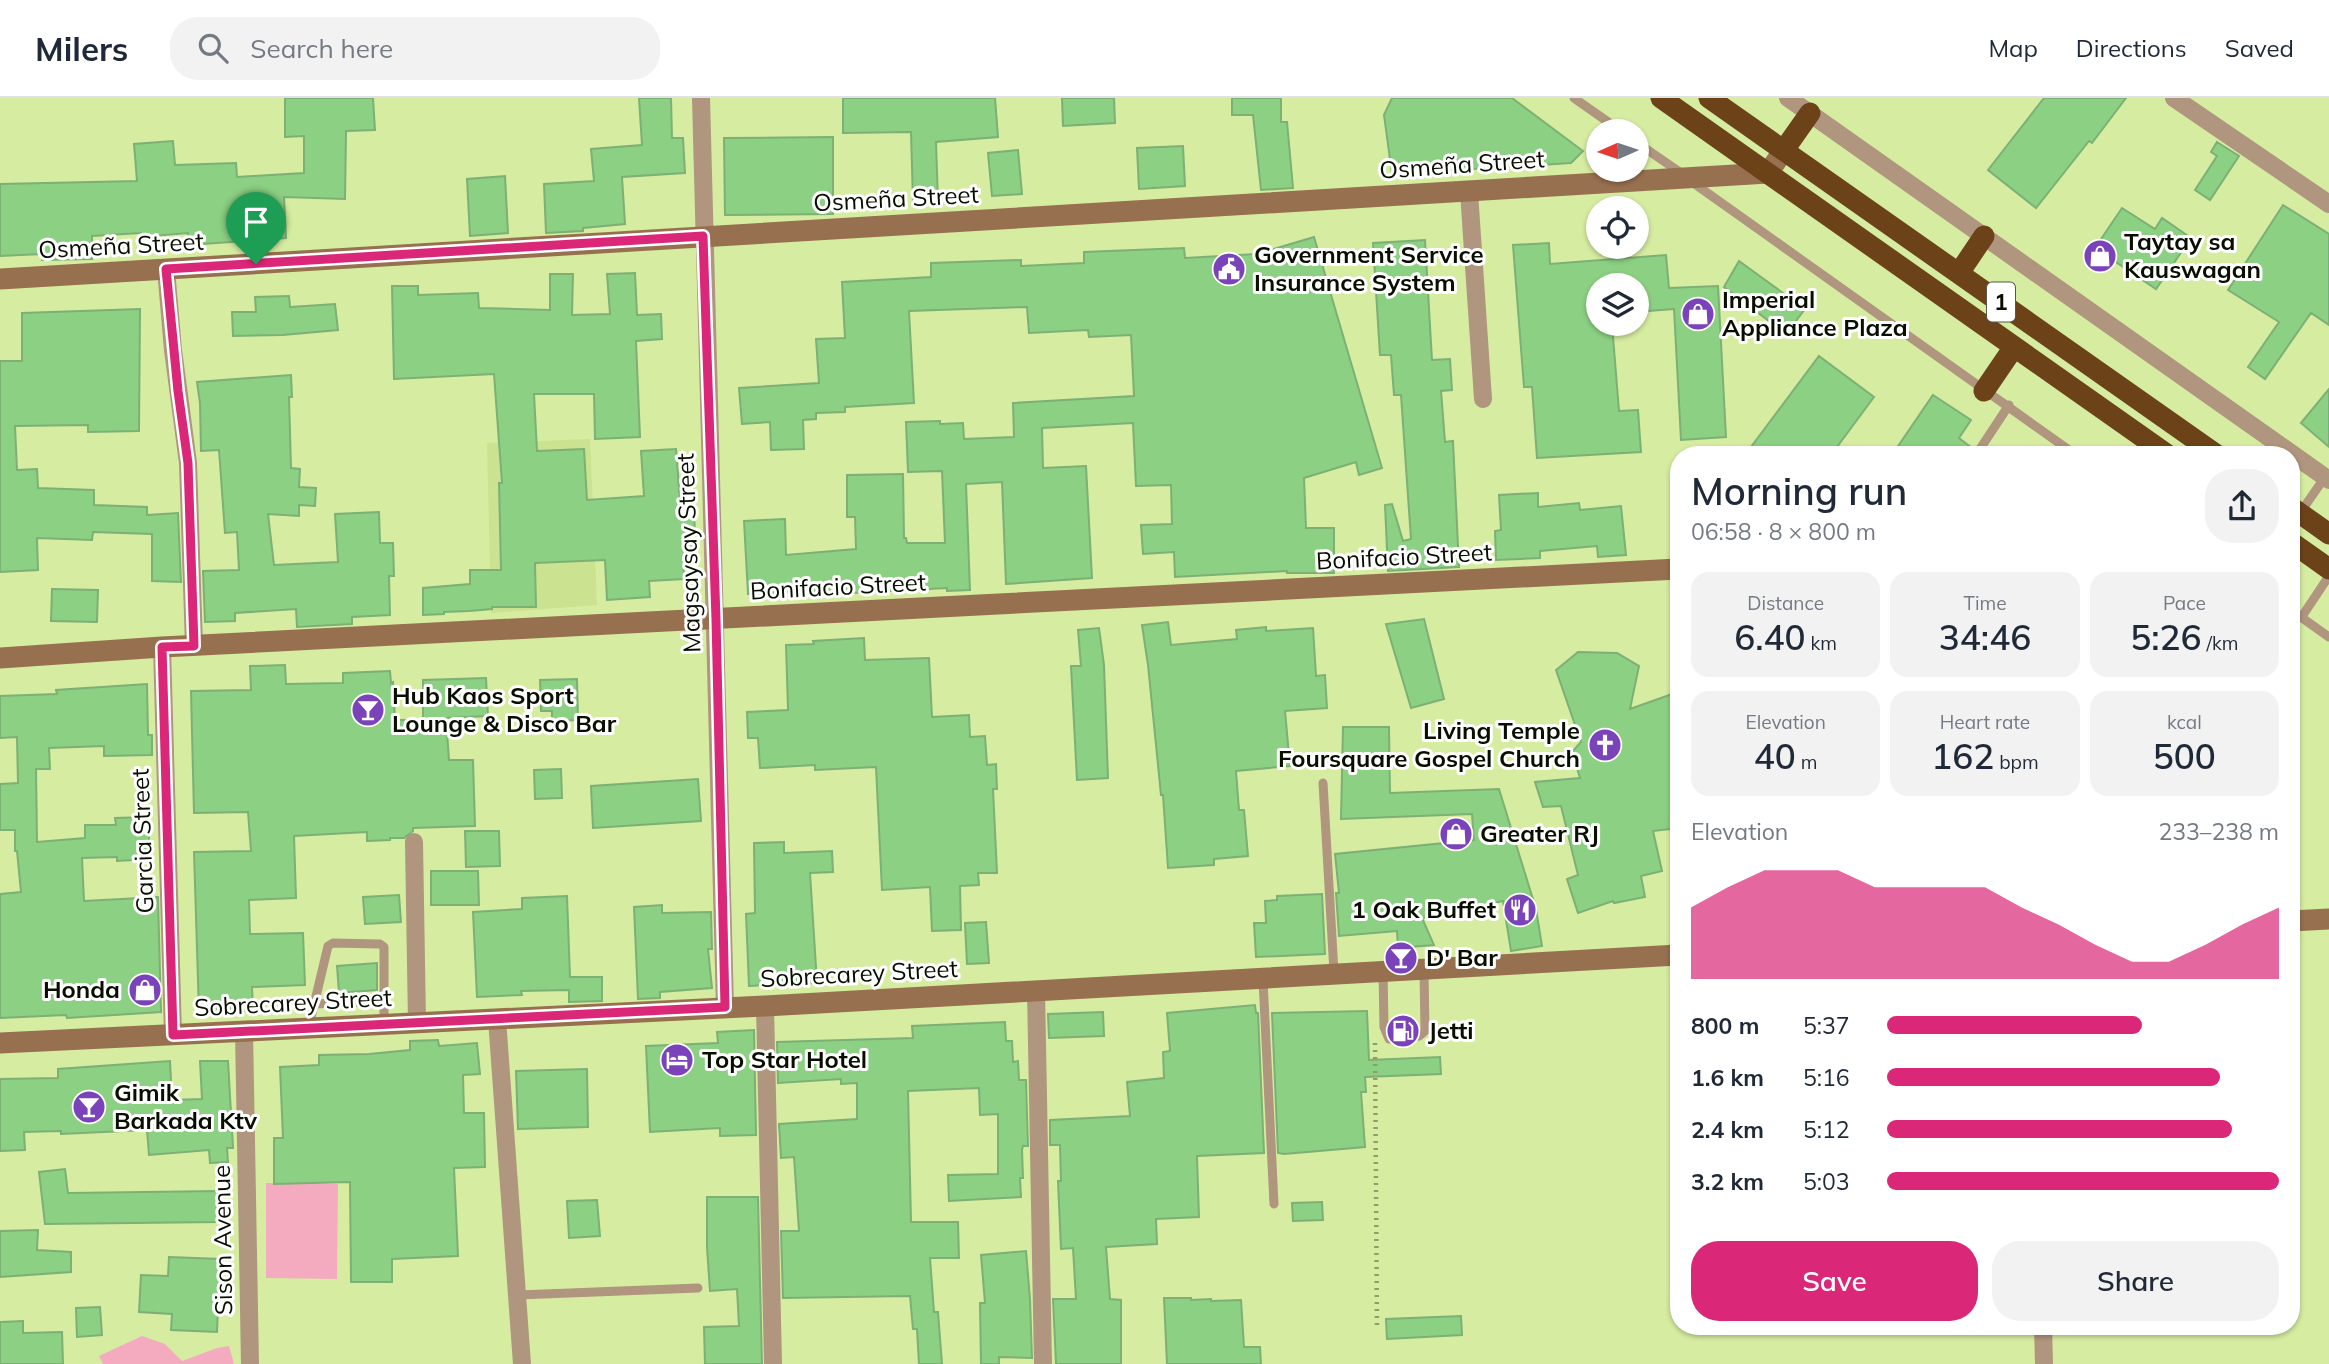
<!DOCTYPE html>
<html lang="en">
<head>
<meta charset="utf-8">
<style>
	:root { --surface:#fff; --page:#f2f2f3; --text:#1f2937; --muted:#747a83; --line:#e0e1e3; --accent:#db2777 }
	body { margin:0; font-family:Mulish,sans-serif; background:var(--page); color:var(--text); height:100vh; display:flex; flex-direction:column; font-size:26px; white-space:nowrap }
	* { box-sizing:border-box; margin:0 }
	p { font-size:23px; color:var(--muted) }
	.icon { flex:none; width:38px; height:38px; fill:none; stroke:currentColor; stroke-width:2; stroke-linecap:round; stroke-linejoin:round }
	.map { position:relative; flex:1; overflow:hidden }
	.details { position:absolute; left:1670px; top:348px; width:630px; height:889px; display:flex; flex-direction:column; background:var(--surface); border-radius:28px; box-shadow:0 2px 5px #0004 }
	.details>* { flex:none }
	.needle { width:46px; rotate:267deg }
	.tools { position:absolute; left:1586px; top:21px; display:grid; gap:14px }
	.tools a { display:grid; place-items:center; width:63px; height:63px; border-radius:50%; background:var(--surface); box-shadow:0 2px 5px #0004; font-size:35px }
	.pin { position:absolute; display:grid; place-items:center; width:60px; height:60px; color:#fff; margin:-72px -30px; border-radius:50% 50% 50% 0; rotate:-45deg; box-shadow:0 0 7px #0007 }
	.pin .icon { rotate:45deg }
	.round { display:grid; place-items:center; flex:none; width:74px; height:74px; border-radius:28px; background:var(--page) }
	.summary { display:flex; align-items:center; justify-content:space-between; height:119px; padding:0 21px }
	h1 { font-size:38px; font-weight:600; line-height:52px }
	.figures { display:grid; grid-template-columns:repeat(3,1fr); gap:10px; height:119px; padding:7px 21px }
	.figures div { display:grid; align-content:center; border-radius:18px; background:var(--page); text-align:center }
	.figures b { font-size:35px; font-weight:600 }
	.figures small { font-size:19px; font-weight:400 }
	.figures p { font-size:19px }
	.chart { height:196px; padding:14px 21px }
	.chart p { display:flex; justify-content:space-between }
	.chart svg { width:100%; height:126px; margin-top:7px; fill:var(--accent); opacity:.7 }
	.cta { display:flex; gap:14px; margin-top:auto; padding:14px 21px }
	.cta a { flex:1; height:80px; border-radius:28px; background:var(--accent); color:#fff; font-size:28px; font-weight:600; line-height:80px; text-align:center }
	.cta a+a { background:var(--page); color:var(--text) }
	ul { padding:0 21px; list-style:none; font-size:23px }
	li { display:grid; grid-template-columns:112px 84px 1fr; align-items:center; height:52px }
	li i { height:18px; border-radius:9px; background:var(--accent) }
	header { display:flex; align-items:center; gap:42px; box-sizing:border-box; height:98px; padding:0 35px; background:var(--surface); border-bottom:2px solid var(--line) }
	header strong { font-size:33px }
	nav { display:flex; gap:38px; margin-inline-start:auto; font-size:24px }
	.search { width:490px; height:63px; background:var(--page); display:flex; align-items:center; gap:18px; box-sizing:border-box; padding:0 24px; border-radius:28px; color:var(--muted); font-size:26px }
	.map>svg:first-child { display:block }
</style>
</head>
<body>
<header>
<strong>Milers</strong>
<div class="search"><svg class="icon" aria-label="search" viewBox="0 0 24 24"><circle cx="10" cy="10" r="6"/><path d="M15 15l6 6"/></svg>Search here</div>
<nav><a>Map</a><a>Directions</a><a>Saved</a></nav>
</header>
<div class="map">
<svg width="2329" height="1266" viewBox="0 0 2329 1266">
	<rect width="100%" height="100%" fill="#d6eca1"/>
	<path fill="#cbe290" d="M590 341 597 507 491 515 487 345Z"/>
	<path fill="#f5abbf" d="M266 1085 338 1086 337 1181 266 1180Z
		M142 1238 165 1246 182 1263 217 1250 229 1248 234 1266H103L99 1258Z"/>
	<path fill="#8cd083" stroke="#7cb075" stroke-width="2" d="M285 0H373L375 32 346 33 345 101 284 99 286 140 189 147 188 135 141 139V135L92 138V161L42 162V156L0 158V86L137 83 134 46 173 43 175 67 236 65 237 79 304 75V38L285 39Z
		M639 0H671L672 40H683L685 75 622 79 625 126 583 130V133L546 135 544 86 594 83 591 51 642 47Z
		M843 0H995L998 39 936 44 938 103 913 104 911 34 843 35Z
		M1062 0H1114L1115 25 1063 28Z
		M1232 0H1281V24H1287L1293 90 1261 92 1253 17H1232Z
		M1392 0H1512L1583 53 1571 65 1392 76 1384 17Z
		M2044 0H2126L2092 45 2089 43 2036 110 1988 72Z
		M833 39V116L725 117 724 40Z
		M2217 44 2239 58 2210 102 2195 92 2217 58 2211 54Z
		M1183 48 1185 88 1139 91 1137 50Z
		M1018 52 1022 96 992 98 988 55Z
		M505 78 508 135 470 138 467 81Z
		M2283 107 2329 136V227L2311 215 2265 281 2248 269 2279 224 2228 192Z
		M2122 110 2155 131 2162 120 2191 140 2156 191 2095 150Z
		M1314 139 1382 370 1359 377 1356 364 1304 380 1306 430H1334V475H1287V473L1175 479 1174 454 1143 456 1141 427 1172 426 1171 387 1136 388 1133 325 1042 330 1043 370 1086 368 1092 480 1006 486 1002 384 966 386 970 492 947 493V490L815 497 814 493 748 496 744 423 785 421 786 457 856 451 855 419H847V377L903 376 904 440H906L907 445H945L942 373 908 374 906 324 940 323V326L963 325 964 341 1014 339 1013 305 1134 298 1131 237 1089 239 1088 232 1029 235 1027 209 909 213 914 305 845 309V314L816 315V321L803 322 804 351 771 352 770 324 742 326 739 290 819 285 816 241 845 240 842 184 931 179V165L1021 162V168L1084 165V154L1184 150 1185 160 1257 156Z
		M1425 142 1432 262 1450 261 1452 292 1441 293 1445 344 1453 343 1459 469 1388 473 1385 407 1392 406 1403 443 1411 441 1401 297H1394L1391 257H1380L1373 145Z
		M1549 145 1550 166 1666 157 1669 190 1718 188 1726 339 1681 342 1674 211 1636 214V187H1598V226H1612L1619 313 1638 312 1641 354 1537 360 1532 289H1524L1513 147Z
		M1739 163 1805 211 1786 236 1724 189Z
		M635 175 637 217 661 216 662 241 636 243 640 339 595 341 594 296H534L537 353 584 351 587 402 644 398 641 353 676 351 681 415 694 414 696 457 683 458 684 481 649 483 650 499 607 502 605 462 535 465 536 509H492V511L469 513 444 514V516L423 517V490L470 486V472H501L499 385H502L494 276 394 281 392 188H418V197L478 195 479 210 550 212V176H573L572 217 610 216 607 176Z
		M289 198 290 209 335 206 338 232 283 237 233 238 232 214H256L255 199Z
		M140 211 139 333 88 334V327L15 328 17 372 37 371 38 390 94 392V407L147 409V417L178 415 181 484 152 483V436L93 434 92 442 37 440 38 472 0 474V263H22V215Z
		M1819 258 1874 299 1831 357H1745Z
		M291 277 292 299H289L291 370 300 371 299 389 316 390 315 408 299 407V418L268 416 274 467 338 464 335 416 379 414 380 445H393L394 478H389L390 517 352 519V526L297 529 296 511 235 515V523L205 524 203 473 239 472 237 434 225 435 219 352 201 353 200 305 197 284Z
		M2329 291V349L2301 325Z
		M1933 297 1971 322 1959 340 1972 350 1969 357H1892Z
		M1538 395V409L1579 405 1580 412 1621 408 1626 457 1598 459 1597 448 1540 453V460L1496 462 1495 433 1501 432 1499 397Z
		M52 491 98 492 97 524 51 523Z
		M1424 521 1444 601 1411 610 1386 526Z
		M1168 524 1171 547 1237 541 1236 532 1266 529V533L1313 530 1316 578 1325 577 1327 610 1285 613 1290 668 1236 673 1239 712H1244L1248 758 1214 761V767L1168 770 1163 697H1161L1148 567 1142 527Z
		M1099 530 1104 567 1108 680 1077 682 1071 568H1081L1078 532Z
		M864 540 865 562 929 560 932 619 969 617 970 639 985 638 987 667 996 666 997 691H993L997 775H978L979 787 960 788 961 832 932 833 930 789 882 792 876 669 815 672V667L760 670 758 640H748L747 614 788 612 786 547 814 546 813 543Z
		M1578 554 1617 555 1639 568 1630 611 1678 594V730L1653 733 1662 773 1641 778 1645 799 1614 805 1613 803 1578 815 1567 781 1578 777 1561 708 1543 709 1535 684 1580 680 1572 654 1581 644 1556 572Z
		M285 567 286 586 343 585V575L390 573 391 585 393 584 395 622H423V582L486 580 488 618 446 620 449 662H473L475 728 413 730V733L404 740H390V742L367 743V734L294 738 296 800 249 802 250 836 303 835 305 887 252 889 253 913 199 915 194 754 251 753 248 714 194 715 191 593 251 592 250 568Z
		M577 581 578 622 552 623V613H541L540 582Z
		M147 586 148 637H152V657L104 658V648L49 650 50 671H36L37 744 85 740V727H116L115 720 148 719 150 761 117 763V759L82 760 84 803 158 799 161 914 67 920 66 917 0 920V796L21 794 17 753H15V732H0V686L18 685 17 639 0 640V598L57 596 56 592Z
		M1343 629H1389L1390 695 1499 691 1536 811 1542 848 1511 853 1503 803 1422 820 1434 847 1398 850 1397 833 1339 838 1336 795H1339L1335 756 1474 742 1472 716 1341 721Z
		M561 671 562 700 535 701 534 672Z
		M698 681 701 723 593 730 591 688Z
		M465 733H499L500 768 466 769Z
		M784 744V755L832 753 833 774 810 775 817 885 749 888 746 816 755 815 754 745Z
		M431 773H478L479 807H431Z
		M1322 796 1325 856 1256 859 1254 825H1266L1265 803 1277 802V798Z
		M399 797 401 824 365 826 363 799Z
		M567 798 570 879H602V903L569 904V892L521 893 522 897 477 899 473 814 522 811V800Z
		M662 807V815L711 814 712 851H708L712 890 660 894V900L638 901 634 809Z
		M986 824 989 865 967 866 965 825Z
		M377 865V892L339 895 337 868Z
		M1255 907 1256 915H1258L1264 1055 1197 1058 1199 1119 1156 1121 1157 1146 1106 1149 1110 1201 1121 1202V1266H1056L1053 1201H1076L1073 1150 1061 1151 1058 1083H1061L1060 1047H1050V1022L1130 1018 1127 984 1164 980 1163 954 1170 953 1167 915Z
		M1367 913 1369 962 1440 959 1441 976 1365 979 1366 994H1361L1365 1049 1284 1056 1278 1055 1272 915Z
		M1103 914 1104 938 1049 940 1048 916Z
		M1005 924 1006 943H1012L1013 964 1018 963 1019 982H1026L1028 1048H1023L1022 1052 1023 1080H1020L1021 1099 949 1103 948 1077 998 1076V1016L980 1017 979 990 908 993 911 1124H958L959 1160H930L934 1214H938L942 1266H919L917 1231H913L910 1198 783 1200 781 1133H799L794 1059 781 1060 779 1026 857 1021V985L841 986V981L778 985 777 944 913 940 912 928Z
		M754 932 756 1037 720 1038V1030L650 1034 646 948 718 945 717 934Z
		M438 942 439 948 477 945 480 976 463 977 464 1015H484L485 1069 454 1070 458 1158 392 1161V1184H351L350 1084 274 1086V1040H283L280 969 319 967V957L369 956 410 952V943Z
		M170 963 172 1002 202 1001 200 963H228L233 1050H227L228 1064 210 1065 209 1052 149 1057 147 1032 61 1036V1033L24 1034 25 1052 0 1053V981L58 980V971Z
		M587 971 588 1029 518 1031 516 973Z
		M65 1071 68 1095 219 1093V1124L45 1126 39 1074Z
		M707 1099H758L762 1266H705L704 1229 739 1228 737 1191 710 1193 707 1149Z
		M597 1102 600 1138 569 1140 567 1103Z
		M1322 1104 1323 1122 1293 1123 1292 1105Z
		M38 1132 37 1152 71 1154V1174L0 1179V1133Z
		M1026 1153 1030 1201 1032 1260 999 1259V1266H981L980 1205H985L981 1157Z
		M169 1159 220 1161 217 1234 171 1232 172 1216 139 1214 141 1177 168 1178Z
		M1164 1200H1191V1202L1211 1201V1203L1241 1202 1244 1249H1260L1261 1266H1167Z
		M100 1209 102 1237 77 1239 76 1210Z
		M1461 1218 1462 1237 1387 1241 1386 1221Z
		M23 1223V1235L62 1234 63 1266H0V1224Z"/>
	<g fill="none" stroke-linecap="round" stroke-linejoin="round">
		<path stroke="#8e9e68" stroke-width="4.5" stroke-dasharray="2 5" stroke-linecap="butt" d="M1375 945 1377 1232"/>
		<path stroke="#b0957f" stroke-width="9" d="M1574 0 1621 33
			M1636 44 1681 75
			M1692 84 2076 357
			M1976 357 2009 307
			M2300 415 2325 379
			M2291 512 2329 539
			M2301 520 2329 478
			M1323 685 1334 874
			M1383 873 1384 929 1389 941 1419 938 1425 933 1424 872
			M1263 882 1274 1106
			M315 906 383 903
			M309 928 328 848 333 845 380 846 384 849V926
			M518 1197 698 1190"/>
		<path stroke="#b0957f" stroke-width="18" d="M701 0 725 909
			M1788 0 2329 382
			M2174 0 2329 106
			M1469 94 1483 301
			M166 171 173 252 188 365 194 548
			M162 549 173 937
			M414 744 417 925
			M1036 892 1043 1266
			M765 908 773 1266
			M497 921 522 1266
			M244 933 250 1266
			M2043 1228 2044 1266"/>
		<path stroke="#97704f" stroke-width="21" d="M0 181 1768 75 1784 52
			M0 560 162 549 1678 471
			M2291 823 2329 821
			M0 945 765 908 1678 857"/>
		<path stroke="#6c4219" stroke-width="21" d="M1661 0 2168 357
			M1709 0 2217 357
			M1784 52 1810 15
			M1959 175 1984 138
			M1984 293 2014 249
			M2291 409 2329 436
			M2291 444 2329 471"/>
	</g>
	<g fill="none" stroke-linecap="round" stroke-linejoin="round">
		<defs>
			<path id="route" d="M703 138 716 521 725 909 173 937 162 549 194 548 188 365 178 293 166 171Z"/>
		</defs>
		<use href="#route" stroke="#fff" stroke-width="14"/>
		<use href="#route" stroke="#db2777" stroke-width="9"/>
	</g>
	<defs>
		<symbol id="shop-disc" viewBox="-11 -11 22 22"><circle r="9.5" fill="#7a43ba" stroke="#fff"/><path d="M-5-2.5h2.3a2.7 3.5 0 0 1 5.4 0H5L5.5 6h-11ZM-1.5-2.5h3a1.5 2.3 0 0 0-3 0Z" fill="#fff"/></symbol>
		<symbol id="civic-disc" viewBox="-11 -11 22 22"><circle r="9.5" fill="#7a43ba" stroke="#fff"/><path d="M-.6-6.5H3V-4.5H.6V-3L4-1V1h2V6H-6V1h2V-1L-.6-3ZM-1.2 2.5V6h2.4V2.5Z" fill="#fff"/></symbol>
		<symbol id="bar-disc" viewBox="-11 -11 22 22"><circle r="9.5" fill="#7a43ba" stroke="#fff"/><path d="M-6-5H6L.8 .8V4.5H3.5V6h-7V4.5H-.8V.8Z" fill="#fff"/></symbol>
		<symbol id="church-disc" viewBox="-11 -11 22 22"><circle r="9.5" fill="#7a43ba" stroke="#fff"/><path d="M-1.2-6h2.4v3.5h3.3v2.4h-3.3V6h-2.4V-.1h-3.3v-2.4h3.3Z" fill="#fff"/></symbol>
		<symbol id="restaurant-disc" viewBox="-11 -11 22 22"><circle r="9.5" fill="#7a43ba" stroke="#fff"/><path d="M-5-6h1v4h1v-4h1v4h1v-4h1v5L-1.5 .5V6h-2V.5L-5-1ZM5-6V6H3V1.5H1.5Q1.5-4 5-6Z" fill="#fff"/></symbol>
		<symbol id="fuel-disc" viewBox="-11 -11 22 22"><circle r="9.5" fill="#7a43ba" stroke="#fff"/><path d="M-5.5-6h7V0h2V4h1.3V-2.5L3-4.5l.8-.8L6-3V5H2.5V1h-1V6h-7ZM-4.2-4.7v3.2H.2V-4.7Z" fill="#fff"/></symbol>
		<symbol id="hotel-disc" viewBox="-11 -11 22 22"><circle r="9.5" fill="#7a43ba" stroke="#fff"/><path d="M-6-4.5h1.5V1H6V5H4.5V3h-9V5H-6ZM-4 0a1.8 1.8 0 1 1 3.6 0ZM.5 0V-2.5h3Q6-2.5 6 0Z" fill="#fff"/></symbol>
	</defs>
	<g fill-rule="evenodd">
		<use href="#shop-disc" x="2081" y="139" width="38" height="38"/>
		<use href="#civic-disc" x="1210" y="152" width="38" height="38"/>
		<use href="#shop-disc" x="1679" y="197" width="38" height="38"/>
		<use href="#bar-disc" x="349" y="593" width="38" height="38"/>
		<use href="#church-disc" x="1586" y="628" width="38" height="38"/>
		<use href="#shop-disc" x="1437" y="717" width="38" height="38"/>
		<use href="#restaurant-disc" x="1501" y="793" width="38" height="38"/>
		<use href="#bar-disc" x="1382" y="841" width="38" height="38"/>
		<use href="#shop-disc" x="126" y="873" width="38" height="38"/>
		<use href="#fuel-disc" x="1384" y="914" width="38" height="38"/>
		<use href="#hotel-disc" x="658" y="943" width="38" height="38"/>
		<use href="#bar-disc" x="70" y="990" width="38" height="38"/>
	</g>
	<g text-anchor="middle" stroke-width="6" stroke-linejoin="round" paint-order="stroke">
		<rect fill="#fff" stroke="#53574c" stroke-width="2" x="1987" y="184.5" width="28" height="39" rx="5"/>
		<g font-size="23" font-weight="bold" fill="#090f00">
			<text x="2001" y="212">1</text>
		</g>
		<g font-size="24" fill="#090f00" stroke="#fff">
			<text transform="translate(1462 67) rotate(-4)" y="8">Osmeña Street</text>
			<text transform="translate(896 101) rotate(-3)" y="8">Osmeña Street</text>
			<text transform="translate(121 148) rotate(-3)" y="8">Osmeña Street</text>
			<text transform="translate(689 455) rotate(-92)" y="8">Magsaysay Street</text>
			<text transform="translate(1404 459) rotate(-3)" y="8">Bonifacio Street</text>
			<text transform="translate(838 489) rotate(-3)" y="8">Bonifacio Street</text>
			<text transform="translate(143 743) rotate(-92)" y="8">Garcia Street</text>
			<text transform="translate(859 876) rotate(-3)" y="8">Sobrecarey Street</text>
			<text transform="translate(293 905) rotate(-3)" y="8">Sobrecarey Street</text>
			<text transform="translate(223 1142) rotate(-91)" y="8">Sison Avenue</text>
		</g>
		<g font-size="24" font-weight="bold" fill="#090f00" stroke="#fff" text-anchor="start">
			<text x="2124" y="152">Taytay sa<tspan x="2124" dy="28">Kauswagan</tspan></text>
			<text x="1254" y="165">Government Service<tspan x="1254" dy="28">Insurance System</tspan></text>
			<text x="1722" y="210">Imperial<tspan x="1722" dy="28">Appliance Plaza</tspan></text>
			<text x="392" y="606">Hub Kaos Sport<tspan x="392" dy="28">Lounge &amp; Disco Bar</tspan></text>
			<text x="1580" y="641" text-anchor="end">Living Temple<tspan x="1580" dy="28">Foursquare Gospel Church</tspan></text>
			<text x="1480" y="744">Greater RJ</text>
			<text x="1496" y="820" text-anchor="end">1 Oak Buffet</text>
			<text x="1426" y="868">D' Bar</text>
			<text x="120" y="900" text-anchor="end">Honda</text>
			<text x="1428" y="941">Jetti</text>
			<text x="702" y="970">Top Star Hotel</text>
			<text x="114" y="1003">Gimik<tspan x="114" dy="28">Barkada Ktv</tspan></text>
		</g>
	</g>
</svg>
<div class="tools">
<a><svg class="needle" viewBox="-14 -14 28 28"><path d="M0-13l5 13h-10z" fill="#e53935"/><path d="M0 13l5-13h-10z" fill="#747a83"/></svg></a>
<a><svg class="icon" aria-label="locate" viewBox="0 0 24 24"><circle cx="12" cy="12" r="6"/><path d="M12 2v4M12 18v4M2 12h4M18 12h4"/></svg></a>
<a><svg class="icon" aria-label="layers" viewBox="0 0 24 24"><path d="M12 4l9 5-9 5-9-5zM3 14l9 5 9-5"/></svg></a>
</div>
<div class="pin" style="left:256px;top:166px;background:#1e9e55"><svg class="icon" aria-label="arrive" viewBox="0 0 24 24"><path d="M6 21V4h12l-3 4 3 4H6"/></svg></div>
<section class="details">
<div class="summary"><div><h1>Morning run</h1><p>06:58 · 8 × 800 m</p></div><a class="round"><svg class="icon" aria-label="share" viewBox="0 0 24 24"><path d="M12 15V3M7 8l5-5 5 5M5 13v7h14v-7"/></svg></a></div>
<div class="figures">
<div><p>Distance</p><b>6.40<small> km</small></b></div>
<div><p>Time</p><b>34:46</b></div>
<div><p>Pace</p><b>5:26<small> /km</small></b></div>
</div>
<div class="figures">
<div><p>Elevation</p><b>40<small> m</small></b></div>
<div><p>Heart rate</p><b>162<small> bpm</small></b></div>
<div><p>kcal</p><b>500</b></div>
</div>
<div class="chart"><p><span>Elevation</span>233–238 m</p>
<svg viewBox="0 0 160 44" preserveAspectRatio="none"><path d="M0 44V19L10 12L20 6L30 6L40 6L50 12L60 12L70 12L80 12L90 19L100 25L110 32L120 38L130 38L140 32L150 25L160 19V44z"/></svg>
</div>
<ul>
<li><b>800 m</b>5:37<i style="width:65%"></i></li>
<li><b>1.6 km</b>5:16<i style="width:85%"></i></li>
<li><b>2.4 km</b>5:12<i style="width:88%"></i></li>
<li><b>3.2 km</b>5:03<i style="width:100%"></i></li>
</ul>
<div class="cta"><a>Save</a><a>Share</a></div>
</section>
</div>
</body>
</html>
